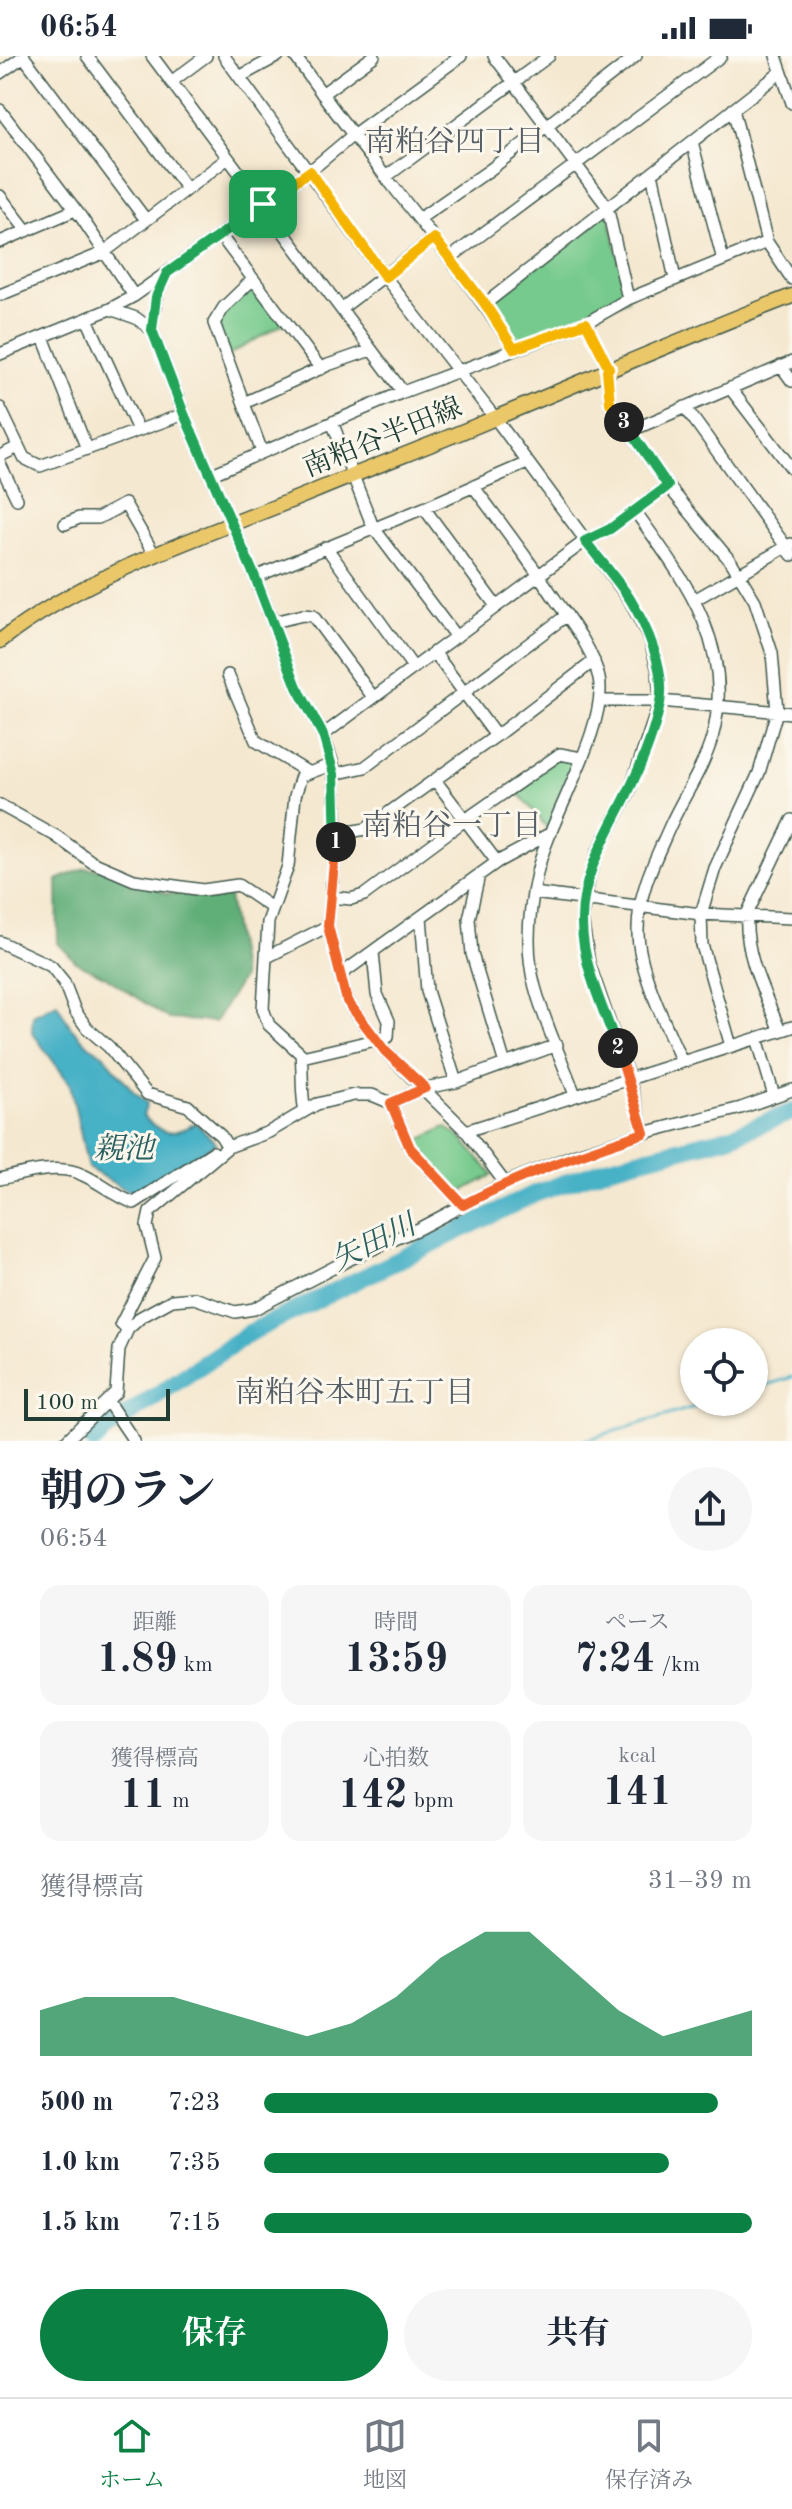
<!DOCTYPE html>
<html lang="ja">
<head>
<meta charset="utf-8">
<style>
	:root { --surface:#fff; --page:#f6f6f7; --text:#1f2937; --muted:#747a83; --line:#e0e1e3; --accent:#0b8043 }
	body { margin:0; font-family:"Old Standard TT","Noto Serif JP",serif; background:var(--page); color:var(--text); height:100vh; display:flex; flex-direction:column; font-size:30px; white-space:nowrap }
	* { box-sizing:border-box; margin:0 }
	p { font-size:26px; color:var(--muted) }
	.icon { flex:none; width:44px; height:44px; fill:none; stroke:currentColor; stroke-width:2; stroke-linecap:round; stroke-linejoin:round }
	.map { position:relative; height:1385px; overflow:hidden }
	.sheet { display:flex; flex-direction:column; background:var(--surface); flex:1 }
	.sheet>* { flex:none }
	.fabs { position:absolute; left:680px; top:1272px; display:grid; gap:16px }
	.fabs a { display:grid; place-items:center; width:88px; height:88px; border-radius:50%; background:var(--surface); box-shadow:0 2px 6px #0004; font-size:40px }
	.scale { position:absolute; left:24px; bottom:20px; width:146px; box-sizing:border-box; padding-left:8px; border:4px solid #1f3d34; border-top:0; font-size:22px; line-height:28px; white-space:nowrap; color:#1f3d34; -webkit-text-stroke:6px #fbf7ec; paint-order:stroke }
	.pin { position:absolute; display:grid; place-items:center; width:68px; height:68px; color:#fff; margin:-34px; border-radius:16px; box-shadow:0 4px 12px #0006 }
	.km { position:absolute; width:40px; height:40px; margin:-20px; border-radius:50%; background:#222; color:#fff; font-size:22px; line-height:40px; text-align:center }
	.round { display:grid; place-items:center; flex:none; width:84px; height:84px; border-radius:42px; background:var(--page) }
	.summary { display:flex; align-items:center; justify-content:space-between; height:136px; padding:0 40px }
	h1 { font-size:44px; font-weight:700; line-height:60px }
	.metrics { display:grid; grid-template-columns:repeat(3,1fr); gap:12px; height:136px; padding:8px 40px }
	.metrics div { display:grid; align-content:center; border-radius:20px; background:var(--page); text-align:center }
	.metrics b { font-size:40px; font-weight:700 }
	.metrics small { font-size:22px; font-weight:400 }
	.metrics p { font-size:22px }
	.chart { height:224px; padding:16px 40px }
	.chart p { display:flex; justify-content:space-between }
	.chart svg { width:100%; height:144px; margin-top:8px; fill:var(--accent); opacity:.7 }
	.primary-button { display:flex; gap:16px; margin-top:auto; padding:16px 40px }
	.primary-button a { flex:1; height:92px; border-radius:48px; background:var(--accent); color:#fff; font-size:32px; font-weight:700; line-height:92px; text-align:center }
	.primary-button a+a { background:var(--page); color:var(--text) }
	ul { padding:0 40px; list-style:none; font-size:26px }
	li { display:grid; grid-template-columns:128px 96px 1fr; align-items:center; height:60px }
	li i { height:20px; border-radius:10px; background:var(--accent) }
	.status { display:flex; justify-content:space-between; align-items:center; height:56px; padding:0 40px; background:var(--surface); direction:ltr }
	.status svg { height:22px; fill:currentColor }
	.tabs { display:flex; justify-content:space-around; align-items:center; height:112px; border-top:2px solid var(--line); background:var(--surface); font-size:22px; color:var(--muted) }
	.tabs a { display:grid; justify-items:center; gap:4px }
	.tabs .active { color:var(--accent) }
	.map>svg:first-child { display:block }
</style>
</head>
<body>
<div class="status"><b>06:54</b><svg viewBox="0 0 49 12"><path d="M0 12V9h3v3zM5 12V6h3v6zM10 12V3h3v9zM15 12V0h3v12zM26 1h20v11H26zM47 4h2v5h-2z"/></svg></div>
<div class="map">
<svg width="792" height="1385" viewBox="0 0 792 1385">
	<rect width="100%" height="100%" fill="#fbf7ec"/>
	<filter id="ink" filterUnits="userSpaceOnUse"><feTurbulence type="fractalNoise" baseFrequency=".0125" numOctaves="2"/><feDisplacementMap in="SourceGraphic" scale="16" xChannelSelector="R" yChannelSelector="G"/><feConvolveMatrix kernelMatrix="1 2 1 2 8 2 1 2 1" color-interpolation-filters="sRGB"/></filter>
	<filter id="wash" filterUnits="userSpaceOnUse"><feTurbulence type="fractalNoise" baseFrequency=".006" numOctaves="4" result="noise"/><feDisplacementMap in="SourceGraphic" scale="32" xChannelSelector="R" yChannelSelector="G"/><feGaussianBlur stdDeviation="1.8" result="paint"/><feColorMatrix in="noise" values="0 0 0 0 0 0 0 0 0 0 0 0 0 0 0 0 0 1.4 0 .05"/><feComposite in="paint" operator="in"/></filter>
	<g filter="url(#wash)">
		<rect width="100%" height="100%" fill="#f5e8d0"/>
		<path fill="#77ca8d" stroke="#4b8460" stroke-width="2" d="M607 150 628 243 514 293 485 248Z
			M252 224 285 267 225 301C209 262 225 251 252 224Z
			M560 698 581 702 551 777 514 731Z
			M446 1071 462 1083 493 1119 459 1137 411 1088Z"/>
		<path fill="#61ae78" stroke="#407656" stroke-width="2" d="M85 812 121 814 165 837 229 840 242 922 215 966 169 963 106 921 76 906 58 887 57 824Z"/>
		<path fill="#47b1c6" stroke="#33777d" stroke-width="2" d="M57 947 70 970 89 990 103 998 133 1035 147 1047 143 1060C164 1080 170 1081 196 1067L216 1087 138 1138 126 1134 88 1112 70 1028 32 976 33 959Z"/>
		<g fill="none" stroke-linecap="round" stroke-linejoin="round">
			<path stroke="#47b1c6" stroke-width="3" d="M754 1333 792 1321
				M582 1385 711 1346"/>
			<path stroke="#47b1c6" stroke-width="18" d="M94 1385 105 1374 249 1277 534 1138 610 1111 729 1081 792 1056"/>
		</g>
	</g>
	<g filter="url(#ink)">
		<g fill="none" stroke-linecap="round" stroke-linejoin="round">
			<defs>
				<path id="minor" d="M87 0 187 133
					M152 0 403 336
					M224 0 385 221 495 362 629 543 650 584 658 615 660 645 630 734 598 795 589 822 582 862 589 907 629 1023 644 1077
					M295 0C364 100 447 191 514 293
					M494 0 607 150 628 243
					M776 0 792 47
					M24 1 146 164
					M0 17 24 0
					M241 20 278 0
					M171 26 206 0
					M322 38 374 0
					M733 53 767 186
					M0 54 81 161 134 240
					M692 86 723 204
					M652 117 675 223
					M387 120 549 0
					M0 140 27 175
					M419 163 491 113 636 0
					M220 179 321 313
					M0 186 75 154
					M450 202 721 0
					M167 217 156 241 152 274 184 358 255 521 297 631 323 679 333 708 337 778 328 870 347 945 385 995 466 1075 505 1127
					M252 224 224 251 214 267 262 396
					M0 239 103 197 228 102
					M485 248 781 16
					M110 253 136 262 152 274
					M341 253 434 182
					M87 263 138 374
					M586 267 609 312
					M43 281 87 393
					M0 298 110 253 134 240 310 115 353 79 461 0
					M781 310 792 325
					M607 314 610 347 668 430 732 507 755 545 772 597 777 655 759 717 715 812 701 858 702 889 731 990
					M730 332 792 413
					M244 347 328 309 371 294
					M685 351 792 499
					M0 352 24 402 40 410 184 358
					M332 366 373 471 456 581
					M630 375 792 306
					M0 400 18 391
					M0 408 17 443
					M210 419 403 336 586 267 628 243 767 186 792 223
					M473 430C501 467 529 504 555 543 573 568 592 592 599 622 609 670 548 765 537 817 529 853 525 895 535 931 545 968 562 1004 575 1039
					M424 452 496 550
					M635 455C684 523 737 591 712 682 703 713 683 741 670 770 655 804 638 836 638 874 637 912 667 971 682 1006
					M65 468 79 462H98L125 448 155 500
					M326 491 413 611
					M255 521 424 452 527 407
					M696 543 791 488
					M273 566 303 559 313 560 373 641
					M434 596 496 680
					M228 619 256 685 309 717
					M599 645H660L792 657
					M323 679 585 485 610 473 668 430
					M334 718 365 711 567 559
					M435 724 497 806
					M0 749 56 780 92 806 134 824 203 834 238 829 272 852
					M337 778 366 773 496 680 594 605
					M479 819 469 863 472 898 505 1008
					M533 837 701 858 792 862
					M331 841 351 843 364 839 465 764 560 698 581 702
					M421 861 427 935 456 1026
					M0 886 51 910 64 926 75 955 87 972 109 991 147 1038 188 1050 221 1080 228 1091
					M267 901 328 870
					M340 919 497 806 551 777
					M780 975C765 938 744 899 747 858L792 764
					M757 982 774 1040
					M302 1001 388 981 389 965 377 938 373 896
					M391 1047 410 1092 463 1149
					M305 1054C301 1042 303 1015 301 998L269 969 263 953 268 866 288 810 295 740 301 720 333 708
					M466 1075 792 971
					M0 1123C24 1117 60 1107 83 1119 101 1127 115 1140 134 1147L213 1096
					M128 1273 121 1268 155 1202 147 1170 150 1156 228 1091 269 1076 317 1048 354 1039H372L391 1047 425 1032 456 1026 557 989
					M108 1346 134 1385
					M66 1385 116 1336 119 1293 128 1273 141 1261 172 1244 194 1242 235 1256 254 1253 350 1203 420 1172 505 1127 574 1099 644 1077 741 1052 792 1034"/>
				<path id="major" d="M0 585C91 515 205 480 310 437 372 411 434 388 495 362 594 321 692 278 792 240"/>
			</defs>
			<use href="#minor" stroke="#3f574b" stroke-width="14"/>
			<use href="#major" stroke="#3f574b" stroke-width="17"/>
			<use href="#minor" stroke="#fff" stroke-width="11"/>
			<use href="#major" stroke="#eac769" stroke-width="14"/>
		</g>
	</g>
	<g fill="none" stroke-linecap="round" stroke-linejoin="round" filter="url(#ink)">
		<defs>
			<path id="split-1" d="M263 148 167 217 156 241 152 274 184 358 255 521 297 631 323 679 334 718 336 786"/>
			<path id="split-2" d="M336 786 328 870 347 945 385 995 425 1032 391 1047 410 1092 463 1149C522 1118 580 1098 644 1077L618 992"/>
			<path id="split-3" d="M618 992C603 953 581 906 582 864 582 826 599 793 616 760 634 726 653 686 660 647 666 613 647 571 630 543 617 523 600 504 585 485L610 473 668 430 624 366"/>
			<path id="split-4" d="M263 148 310 115 385 221 434 182 485 248 514 293 586 267 609 312 607 314 610 347 624 366"/>
		</defs>
		<use href="#split-1" stroke="#fff" stroke-width="16"/>
		<use href="#split-2" stroke="#fff" stroke-width="16"/>
		<use href="#split-3" stroke="#fff" stroke-width="16"/>
		<use href="#split-4" stroke="#fff" stroke-width="16"/>
		<use href="#split-1" stroke="#22a559" stroke-width="10"/>
		<use href="#split-2" stroke="#f0652b" stroke-width="10"/>
		<use href="#split-3" stroke="#22a559" stroke-width="10"/>
		<use href="#split-4" stroke="#f5b400" stroke-width="10"/>
	</g>
	<g text-anchor="middle" stroke-width="6" stroke-linejoin="round" paint-order="stroke">
		<g font-size="28" fill="#1f3d34" stroke="#fbf7ec">
			<text transform="translate(382 380) rotate(-22)" y="10">南粕谷半田線</text>
		</g>
		<g font-size="30" fill="#575f66" stroke="#fbf7ec">
			<text x="455" y="95">南粕谷四丁目</text>
			<text x="452" y="779">南粕谷一丁目</text>
			<text x="355" y="1346">南粕谷本町五丁目</text>
		</g>
		<g font-size="30" font-style="italic" fill="#2b6060" stroke="#fbf7ec">
			<text x="124" y="1102">親池</text>
			<text transform="translate(373 1186) rotate(-26)" y="10">矢田川</text>
		</g>
	</g>
</svg>
<div class="fabs">
<a><svg class="icon" aria-label="locate" viewBox="0 0 24 24"><circle cx="12" cy="12" r="6"/><path d="M12 2v4M12 18v4M2 12h4M18 12h4"/></svg></a>
</div>
<div class="scale">100 m</div>
<div class="pin" style="left:263px;top:148px;background:#1e9e55"><svg class="icon" aria-label="arrive" viewBox="0 0 24 24"><path d="M6 21V4h12l-3 4 3 4H6"/></svg></div>
<b class="km" style="left:336px;top:786px">1</b>
<b class="km" style="left:618px;top:992px">2</b>
<b class="km" style="left:624px;top:366px">3</b>
</div>
<section class="sheet">
<div class="summary"><div><h1>朝のラン</h1><p>06:54</p></div><a class="round"><svg class="icon" aria-label="share" viewBox="0 0 24 24"><path d="M12 15V3M7 8l5-5 5 5M5 13v7h14v-7"/></svg></a></div>
<div class="metrics">
<div><p>距離</p><b>1.89<small> km</small></b></div>
<div><p>時間</p><b>13:59</b></div>
<div><p>ペース</p><b>7:24<small> /km</small></b></div>
</div>
<div class="metrics">
<div><p>獲得標高</p><b>11<small> m</small></b></div>
<div><p>心拍数</p><b>142<small> bpm</small></b></div>
<div><p>kcal</p><b>141</b></div>
</div>
<div class="chart"><p><span>獲得標高</span>31–39 m</p>
<svg viewBox="0 0 160 44" preserveAspectRatio="none"><path d="M0 44V30L10 26L20 26L30 26L40 30L50 34L60 38L70 34L80 26L90 14L100 6L110 6L120 18L130 30L140 38L150 34L160 30V44z"/></svg>
</div>
<ul>
<li><b>500 m</b>7:23<i style="width:93%"></i></li>
<li><b>1.0 km</b>7:35<i style="width:83%"></i></li>
<li><b>1.5 km</b>7:15<i style="width:100%"></i></li>
</ul>
<div class="primary-button"><a>保存</a><a>共有</a></div>
</section>
<nav class="tabs">
<a class="active"><svg class="icon" aria-label="home" viewBox="0 0 24 24"><path d="M3 11l9-7 9 7M6 9v11h12V9"/></svg>ホーム</a>
<a><svg class="icon" aria-label="map" viewBox="0 0 24 24"><path d="M3 6l6-2 6 2 6-2v14l-6 2-6-2-6 2zM9 4v14M15 6v14"/></svg>地図</a>
<a><svg class="icon" aria-label="saved" viewBox="0 0 24 24"><path d="M7 4h10v16l-5-4-5 4z"/></svg>保存済み</a>
</nav>
</body>
</html>
